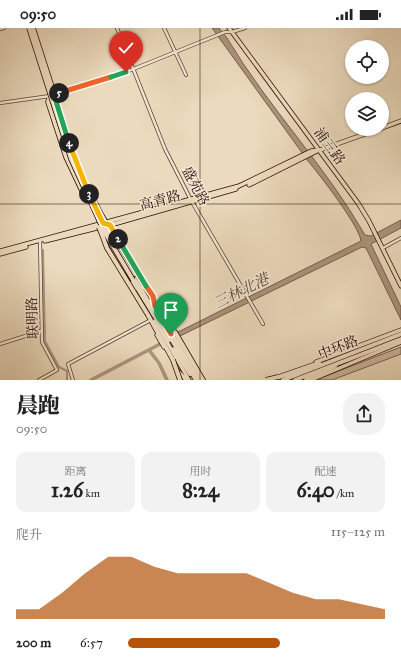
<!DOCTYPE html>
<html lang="zh">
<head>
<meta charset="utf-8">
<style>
	:root { --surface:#fff; --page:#f2f2f2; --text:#222; --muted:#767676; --accent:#b45309 }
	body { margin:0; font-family:"IM FELL Great Primer","Noto Serif SC",serif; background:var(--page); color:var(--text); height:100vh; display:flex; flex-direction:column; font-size:15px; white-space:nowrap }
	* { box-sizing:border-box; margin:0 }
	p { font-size:13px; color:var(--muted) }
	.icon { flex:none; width:22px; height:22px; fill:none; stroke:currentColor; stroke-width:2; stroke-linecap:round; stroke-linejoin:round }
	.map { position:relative; height:352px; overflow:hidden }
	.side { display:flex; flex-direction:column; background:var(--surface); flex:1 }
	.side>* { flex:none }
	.fabs { position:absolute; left:345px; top:12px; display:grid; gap:8px }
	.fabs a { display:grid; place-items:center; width:44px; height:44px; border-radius:50%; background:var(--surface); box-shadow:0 1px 3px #0004; font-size:20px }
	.pin { position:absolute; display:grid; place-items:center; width:34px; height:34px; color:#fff; margin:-41px -17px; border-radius:50% 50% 50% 0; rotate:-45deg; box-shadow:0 0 4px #0007 }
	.pin .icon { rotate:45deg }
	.km { position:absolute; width:20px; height:20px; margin:-10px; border-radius:50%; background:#222; color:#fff; font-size:11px; line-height:20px; text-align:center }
	.round { display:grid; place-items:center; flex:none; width:42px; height:42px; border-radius:16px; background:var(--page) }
	.head { display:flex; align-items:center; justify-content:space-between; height:68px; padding:0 16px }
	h1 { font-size:22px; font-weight:800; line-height:30px }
	.figures { display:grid; grid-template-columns:repeat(3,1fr); gap:6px; height:68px; padding:4px 16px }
	.figures div { display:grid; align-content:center; border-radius:10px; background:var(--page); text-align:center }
	.figures b { font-size:20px; font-weight:800 }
	.figures small { font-size:11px; font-weight:400 }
	.figures p { font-size:11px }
	.chart { height:112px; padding:8px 16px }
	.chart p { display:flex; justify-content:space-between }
	.chart svg { width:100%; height:72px; margin-top:4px; fill:var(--accent); opacity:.7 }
	ul { padding:0 16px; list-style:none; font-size:13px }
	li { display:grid; grid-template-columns:64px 48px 1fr; align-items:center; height:30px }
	li i { height:10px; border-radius:5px; background:var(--accent) }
	.status { display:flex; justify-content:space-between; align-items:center; height:28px; padding:0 20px; background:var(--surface); direction:ltr }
	.status svg { height:11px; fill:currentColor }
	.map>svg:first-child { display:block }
</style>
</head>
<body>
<div class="status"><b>09:50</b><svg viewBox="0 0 49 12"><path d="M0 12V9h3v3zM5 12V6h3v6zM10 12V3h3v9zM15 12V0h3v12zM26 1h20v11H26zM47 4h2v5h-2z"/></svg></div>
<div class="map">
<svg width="401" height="352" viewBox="0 0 401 352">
	<rect width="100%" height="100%" fill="#ebdabd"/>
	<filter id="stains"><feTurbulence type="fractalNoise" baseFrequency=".005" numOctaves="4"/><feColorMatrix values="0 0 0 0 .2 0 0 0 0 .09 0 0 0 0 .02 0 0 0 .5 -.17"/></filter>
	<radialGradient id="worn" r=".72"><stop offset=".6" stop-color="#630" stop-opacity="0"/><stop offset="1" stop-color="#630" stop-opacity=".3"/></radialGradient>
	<path fill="#cab79d" stroke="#7a624f" d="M401 319V326L332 352H315Z"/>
	<path fill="#aa947d" stroke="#775e4b" d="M212 0H219L227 10C268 79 325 137 365 207L371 208 401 192V200L371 216 401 279V292L366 220 362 219 180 308 178 304 361 213C360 199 319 146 308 133Z"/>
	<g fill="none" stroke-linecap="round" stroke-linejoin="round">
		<path stroke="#aa947d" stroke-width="2" d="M43 222 45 313 59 339 67 343V352"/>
		<path stroke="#aa947d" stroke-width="3.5" d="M149 322 159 335 167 352
			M91 352 164 314"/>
		<defs>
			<path id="minor" d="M117 0 165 121 191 172 263 296
				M164 0 186 47
				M0 1 4 0
				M0 75 50 68 126 44 225 4H232L245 0
				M383 220 401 210
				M0 316 41 303
				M39 352 57 342 42 314 40 212
				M73 352 68 336 70 335 149 293"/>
			<path id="major" d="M229 0 358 175 369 193 401 258
				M382 100 401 93
				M249 157 319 122
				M107 198 236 161
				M104 205 135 261
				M45 213 101 199
				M0 223 239 158 311 123 320 122 379 101
				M0 226 26 219
				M155 277 199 352
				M155 293 189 352
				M157 307 164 319
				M316 334 401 302
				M177 342 186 352
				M311 352 401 314"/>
			<path id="highway" d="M50 68 48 74 66 129 84 167
				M79 139 85 153
				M135 251 196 352
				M133 253 169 312
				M148 287 173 332
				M162 290 175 304 203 352
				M174 321 190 346
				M276 350 319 335
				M283 352 401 306
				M295 352 401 311
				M306 352 335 338"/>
		</defs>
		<use href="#minor" stroke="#5b4030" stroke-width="4"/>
		<use href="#major" stroke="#2b0c01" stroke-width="5"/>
		<use href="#highway" stroke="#2b0c01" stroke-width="5.5"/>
		<use href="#minor" stroke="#f2e7d4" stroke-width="2.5"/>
		<use href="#major" stroke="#ebdabd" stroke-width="3.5"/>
		<use href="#highway" stroke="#ebdabd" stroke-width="4"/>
		<defs>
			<path id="highway-bridge" d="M29 0 71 131 104 203 133 252
				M33 0 79 143
				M82 150 102 188 160 283
				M103 196 114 214
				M99 199 107 220 148 287
				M173 332 180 352
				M266 352 278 349"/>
		</defs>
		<use href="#highway-bridge" stroke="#2b0c01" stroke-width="5.5" stroke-linecap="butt"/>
		<use href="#highway-bridge" stroke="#ebdabd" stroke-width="4"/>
	</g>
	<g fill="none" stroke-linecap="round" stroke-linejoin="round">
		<defs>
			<path id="split-1" d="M146 258 153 268 155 278 171 306"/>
			<path id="split-2" d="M118 211 146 258"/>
			<path id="split-3" d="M89 166 103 195 110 197 118 211"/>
			<path id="split-4" d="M69 115 89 166"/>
			<path id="split-5" d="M59 65 54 67 69 115"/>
			<path id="split-6" d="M59 65 111 49"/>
			<path id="split-7" d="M111 49 126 44"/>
		</defs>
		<use href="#split-1" stroke="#fff" stroke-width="8"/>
		<use href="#split-2" stroke="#fff" stroke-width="8"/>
		<use href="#split-3" stroke="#fff" stroke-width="8"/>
		<use href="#split-4" stroke="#fff" stroke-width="8"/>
		<use href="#split-5" stroke="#fff" stroke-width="8"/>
		<use href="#split-6" stroke="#fff" stroke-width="8"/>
		<use href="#split-7" stroke="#fff" stroke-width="8"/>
		<use href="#split-1" stroke="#f0652b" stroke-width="5"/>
		<use href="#split-2" stroke="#22a559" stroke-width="5"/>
		<use href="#split-3" stroke="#f5b400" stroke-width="5"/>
		<use href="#split-4" stroke="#f5b400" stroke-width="5"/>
		<use href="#split-5" stroke="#22a559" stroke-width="5"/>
		<use href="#split-6" stroke="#f0652b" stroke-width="5"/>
		<use href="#split-7" stroke="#22a559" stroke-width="5"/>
	</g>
	<path fill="none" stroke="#2b0c01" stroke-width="1" stroke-opacity="0.55" d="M200 0V352M0 176H401"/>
	<g text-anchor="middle" stroke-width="3" stroke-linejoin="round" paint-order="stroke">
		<g font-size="14" fill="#2b0c01" stroke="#f2e7d4">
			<text transform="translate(330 118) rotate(54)" y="5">浦三路</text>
			<text transform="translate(196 158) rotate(62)" y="5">盛苑路</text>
			<text transform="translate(160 172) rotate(-15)" y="5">高青路</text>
			<text transform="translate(32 290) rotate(-92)" y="5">联明路</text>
			<text transform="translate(338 319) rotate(-21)" y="5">中环路</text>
		</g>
		<g font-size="15" font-style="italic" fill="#644939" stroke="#f2e7d4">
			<text transform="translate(241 263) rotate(-27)" y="5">三林北港</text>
		</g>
	</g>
	<rect width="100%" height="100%" filter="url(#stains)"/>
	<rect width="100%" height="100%" fill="url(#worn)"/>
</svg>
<div class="fabs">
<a><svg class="icon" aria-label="locate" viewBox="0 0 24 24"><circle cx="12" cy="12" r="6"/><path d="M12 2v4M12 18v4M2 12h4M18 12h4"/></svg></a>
<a><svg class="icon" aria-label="layers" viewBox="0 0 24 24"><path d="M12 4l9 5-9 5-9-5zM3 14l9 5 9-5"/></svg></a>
</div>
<div class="pin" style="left:171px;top:306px;background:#1e9e55"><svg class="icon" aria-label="arrive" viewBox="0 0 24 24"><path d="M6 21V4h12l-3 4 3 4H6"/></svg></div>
<div class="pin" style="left:126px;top:44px;background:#d93025"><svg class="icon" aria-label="check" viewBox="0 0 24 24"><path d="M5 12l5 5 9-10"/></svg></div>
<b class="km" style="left:118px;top:211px">2</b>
<b class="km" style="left:89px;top:166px">3</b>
<b class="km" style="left:69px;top:115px">4</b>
<b class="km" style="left:59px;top:65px">5</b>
</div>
<section class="side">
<div class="head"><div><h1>晨跑</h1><p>09:50</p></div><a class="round"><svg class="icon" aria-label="share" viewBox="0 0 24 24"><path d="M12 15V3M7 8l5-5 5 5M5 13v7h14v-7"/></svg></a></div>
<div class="figures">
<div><p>距离</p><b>1.26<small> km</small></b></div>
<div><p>用时</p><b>8:24</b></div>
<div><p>配速</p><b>6:40<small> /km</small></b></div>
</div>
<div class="chart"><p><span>爬升</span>115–125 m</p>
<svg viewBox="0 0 160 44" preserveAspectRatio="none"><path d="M0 44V38L10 38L20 28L30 16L40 6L50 6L60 12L70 16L80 16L90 16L100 16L110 22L120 28L130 32L140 32L150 35L160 38V44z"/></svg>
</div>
<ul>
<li><b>200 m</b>6:57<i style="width:59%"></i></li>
</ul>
</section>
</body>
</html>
